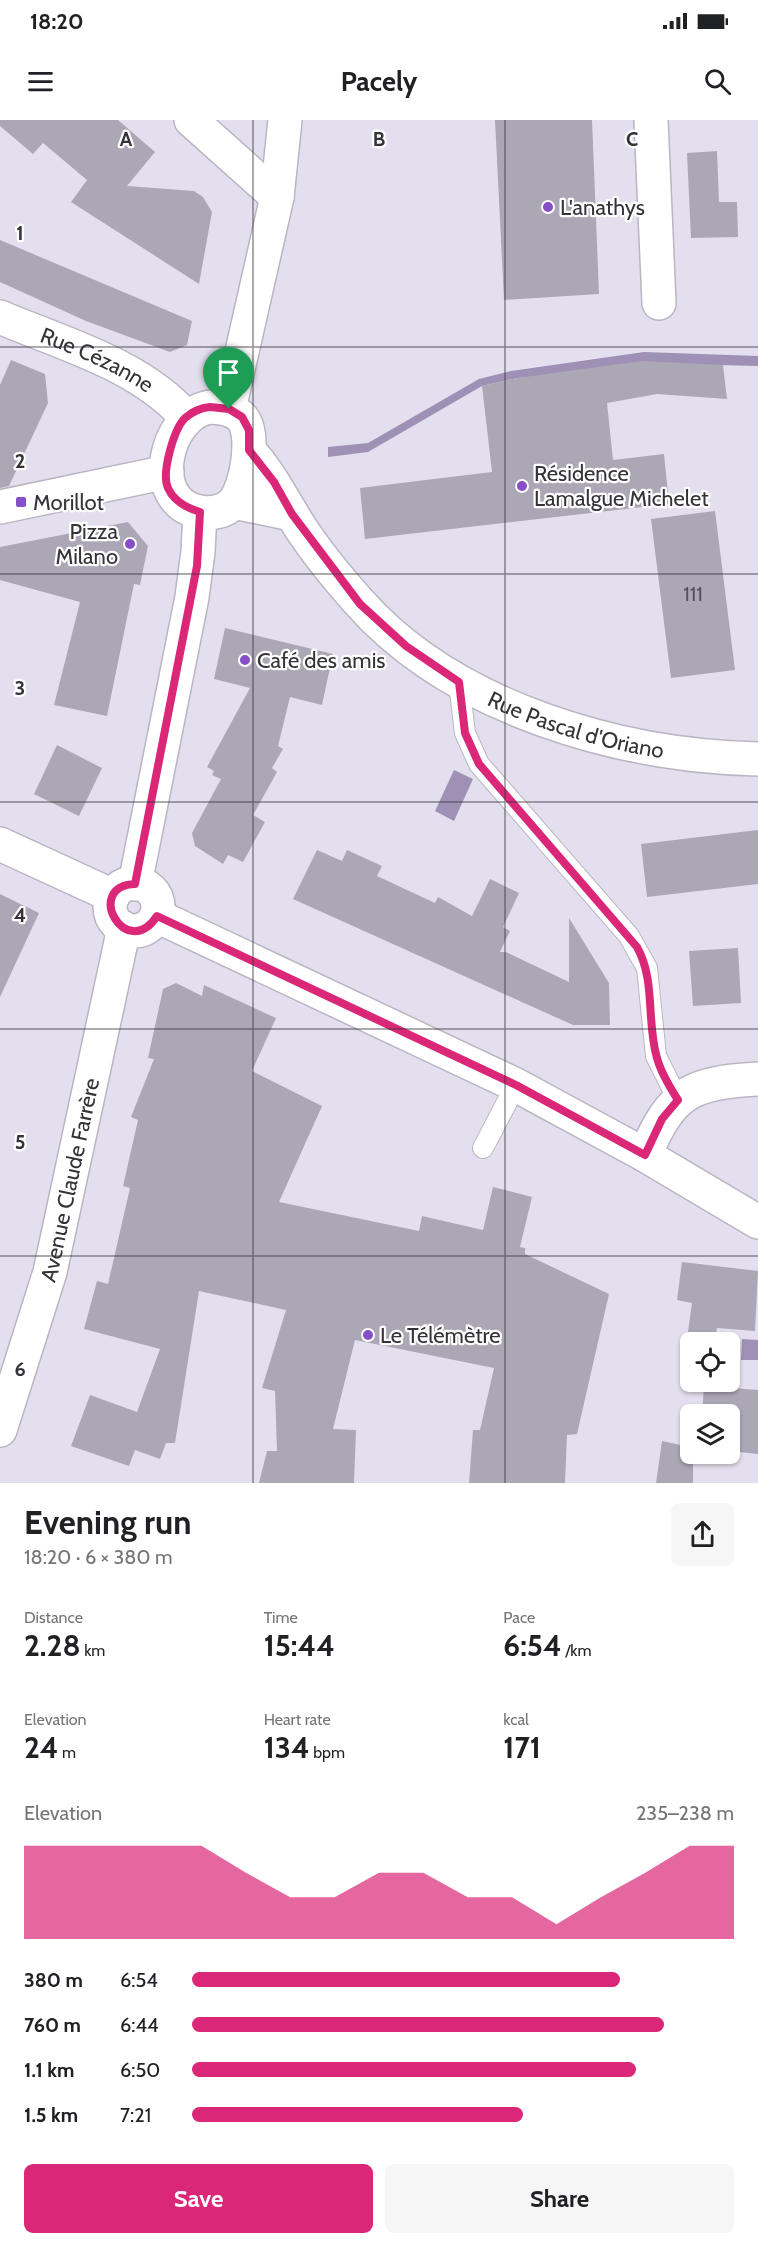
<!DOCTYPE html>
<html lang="en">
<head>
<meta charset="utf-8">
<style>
	:root { --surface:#fff; --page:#f6f6f6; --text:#202124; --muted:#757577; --accent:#db2777 }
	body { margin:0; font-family:Cabin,sans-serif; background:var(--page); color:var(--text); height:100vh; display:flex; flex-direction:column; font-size:22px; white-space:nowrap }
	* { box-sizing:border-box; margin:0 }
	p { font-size:20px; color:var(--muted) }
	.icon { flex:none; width:33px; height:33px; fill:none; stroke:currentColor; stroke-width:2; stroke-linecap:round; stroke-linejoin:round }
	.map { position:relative; height:1363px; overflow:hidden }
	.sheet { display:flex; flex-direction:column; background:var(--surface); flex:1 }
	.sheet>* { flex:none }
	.buttons { position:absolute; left:680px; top:1212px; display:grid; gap:12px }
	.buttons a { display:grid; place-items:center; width:60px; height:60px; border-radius:9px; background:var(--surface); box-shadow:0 2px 4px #0004; font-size:30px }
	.pin { position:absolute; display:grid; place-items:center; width:51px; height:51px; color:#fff; margin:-62px -26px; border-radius:50% 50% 50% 0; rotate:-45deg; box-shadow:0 0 6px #0007 }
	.pin .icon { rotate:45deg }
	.round { display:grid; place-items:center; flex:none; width:63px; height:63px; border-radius:9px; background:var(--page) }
	.headline { display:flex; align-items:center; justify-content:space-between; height:102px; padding:0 24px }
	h1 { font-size:33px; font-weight:800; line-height:45px }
	.figures { display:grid; grid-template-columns:repeat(3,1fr); gap:9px; height:102px; padding:6px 24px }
	.figures div { display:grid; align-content:center }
	.figures b { font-size:30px; font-weight:800 }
	.figures small { font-size:16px; font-weight:400 }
	.figures p { font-size:16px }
	.chart { height:168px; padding:12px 24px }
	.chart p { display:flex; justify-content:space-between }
	.chart svg { width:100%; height:108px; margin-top:6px; fill:var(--accent); opacity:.7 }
	.button { display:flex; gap:12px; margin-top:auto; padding:12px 24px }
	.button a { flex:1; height:69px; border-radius:9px; background:var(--accent); color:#fff; font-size:24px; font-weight:800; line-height:69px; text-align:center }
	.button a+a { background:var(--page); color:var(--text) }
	ul { padding:0 24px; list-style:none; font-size:20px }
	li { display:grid; grid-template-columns:96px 72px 1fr; align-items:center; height:45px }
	li i { height:15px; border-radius:8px; background:var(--accent) }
	.status { display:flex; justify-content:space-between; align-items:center; height:42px; padding:0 30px; background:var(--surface); direction:ltr }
	.status svg { height:16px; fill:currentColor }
	header { display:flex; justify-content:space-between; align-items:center; height:78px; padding:0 24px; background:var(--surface); font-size:27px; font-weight:800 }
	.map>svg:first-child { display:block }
</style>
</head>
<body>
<div class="status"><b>18:20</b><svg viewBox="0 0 49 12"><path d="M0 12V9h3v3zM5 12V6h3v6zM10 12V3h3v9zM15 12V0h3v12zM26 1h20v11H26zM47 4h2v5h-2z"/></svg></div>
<header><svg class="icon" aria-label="menu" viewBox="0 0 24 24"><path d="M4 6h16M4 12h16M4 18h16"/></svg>Pacely<svg class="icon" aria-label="search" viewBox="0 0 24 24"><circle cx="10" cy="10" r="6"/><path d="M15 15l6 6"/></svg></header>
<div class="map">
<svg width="758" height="1363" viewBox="0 0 758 1363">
	<rect width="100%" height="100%" fill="#e4dfee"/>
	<path fill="#9f91b6" d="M644 232 758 236V246L717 245 517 258 482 266 368 332 328 337V327L368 323 479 259 511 251Z
		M454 650 473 659 454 701 435 691Z
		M742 1219 758 1220V1240H741Z"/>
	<path fill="#aca7b5" d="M0 0H118L155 32 127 66 194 71 203 77 212 92 199 164 71 82 87 60 43 23 33 34 0 6Z
		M495 0H592L599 174 504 180Z
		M717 31 719 82H737L738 117 691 118 687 33Z
		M0 120 192 201 187 225 170 232 86 201 0 162Z
		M11 240 45 254 48 283 9 366 0 368V265Z
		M642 241 723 245 727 279 657 274 607 283 613 340 664 334 669 384 365 419 360 368 492 352 482 266 517 258Z
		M715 391 735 550 671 558 651 399Z
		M128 402 148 426 140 465 134 464 107 596 54 585 80 482 0 460V427Z
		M225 508 333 534 322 585 290 577 278 626 283 629 272 648 277 652 253 695 265 702 243 742 228 735 223 744 195 726 192 713 221 659 212 655 214 651 207 647 250 568 214 559Z
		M57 625 102 648 79 696 34 674Z
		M758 710V764L647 777 641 724Z
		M317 730 342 741 347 730 382 746 377 756 435 783 438 777 472 796 490 759 519 773 503 807 510 811 500 832H506L569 862V798L609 863 610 905H573L293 779Z
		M0 774 39 793 0 877Z
		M738 828 741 883 693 886 689 831Z
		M176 863 202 876 204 865 276 898 252 951 322 986 279 1082 419 1111 422 1096 483 1110 493 1067 532 1077 520 1127 525 1128V1134L609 1174 577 1314 567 1315 565 1363H469L473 1310H480L494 1248 355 1220 333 1309 356 1310 354 1363H259L267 1331H277L275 1271 262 1268 286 1190 199 1171 175 1323H166L160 1339 135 1330 129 1346 71 1326 90 1275 137 1292 160 1229 84 1209 97 1161 108 1164 130 1068 123 1066 138 1000 131 997 154 939 148 938 163 869Z
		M682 1142 758 1151 755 1211 717 1208 715 1221 687 1219 692 1183 677 1180Z
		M704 1266 758 1270V1334L729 1331V1294H702Z
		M662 1321 690 1327V1334H693V1363H656Z"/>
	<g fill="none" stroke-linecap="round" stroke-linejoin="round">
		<defs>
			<path id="lane" d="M459 563 465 613 479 644 629 816 647 848 656 936 678 980
				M483 1028 516 965"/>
			<g id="street">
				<path d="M191 0 277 77"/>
				<path d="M651 0 659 183"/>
				<path id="s1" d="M0 197C63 224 139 244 186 297"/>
				<path id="s2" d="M249 330C267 350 278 371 292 394 310 425 334 454 358 481 452 588 619 636 758 639"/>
				<path d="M234 382 292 394"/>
				<path d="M0 724 113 776"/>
				<path d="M157 796 516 965 645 1035 758 1102"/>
				<path d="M645 1035C672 971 691 963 758 959"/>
			</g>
			<g id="secondary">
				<path d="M210 287C221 288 231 288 240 296 257 310 247 368 233 383 225 392 211 394 199 392 145 381 165 294 210 287Z"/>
				<path d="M229 289 277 77 285 0"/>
				<path d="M0 387 167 352"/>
				<circle cx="134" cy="787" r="24"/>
				<path d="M135 764 192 477 198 432 200 392"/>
				<path id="s3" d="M0 1310 50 1152 124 808"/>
			</g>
		</defs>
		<use href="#lane" stroke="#bab5c2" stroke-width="22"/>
		<use href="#street" stroke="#bab5c2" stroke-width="36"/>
		<use href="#secondary" stroke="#bab5c2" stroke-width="36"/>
		<use href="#lane" stroke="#fff" stroke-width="20"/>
		<use href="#street" stroke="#fff" stroke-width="33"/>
		<use href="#secondary" stroke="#fff" stroke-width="33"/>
	</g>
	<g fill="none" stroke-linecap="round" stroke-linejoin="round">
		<defs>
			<path id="route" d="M210 287 229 289 242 297 249 310V330L274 362 292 394 360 484 406 526 459 562 465 613 479 644 637 827C656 861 646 901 657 938 661 953 669 966 678 980L662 999 645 1035 516 965 157 796C126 843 83 766 135 764L197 446 200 392C187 388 174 382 168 368 161 353 174 309 185 298 193 291 200 288 210 287Z"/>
		</defs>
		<use href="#route" stroke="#fff" stroke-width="12"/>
		<use href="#route" stroke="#db2777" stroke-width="8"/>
	</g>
	<path fill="none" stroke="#353339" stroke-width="1.5" stroke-opacity="0.55" d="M253 0V1363M505 0V1363M0 227H758M0 454H758M0 682H758M0 909H758M0 1136H758"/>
	<g fill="#874fc7" stroke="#fff" stroke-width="2">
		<circle cx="548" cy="87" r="6"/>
		<circle cx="522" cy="366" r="6"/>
		<rect x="15" y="376" width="12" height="12" rx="3"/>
		<circle cx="130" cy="424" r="6"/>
		<circle cx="245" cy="540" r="6"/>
		<circle cx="368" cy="1215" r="6"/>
	</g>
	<g text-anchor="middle" stroke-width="4.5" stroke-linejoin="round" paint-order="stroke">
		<g font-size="20" fill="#535058">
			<text x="693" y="481">111</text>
		</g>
		<g font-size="22" fill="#353339" stroke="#fff" text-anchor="start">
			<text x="560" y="95">L'anathys</text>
			<text x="534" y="361">Résidence<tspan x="534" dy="25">Lamalgue Michelet</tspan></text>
			<text x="33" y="390">Morillot</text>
			<text x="118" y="419" text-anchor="end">Pizza<tspan x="118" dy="25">Milano</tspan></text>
			<text x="257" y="548">Café des amis</text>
			<text x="380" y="1223">Le Télémètre</text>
		</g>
		<g font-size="22" fill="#353339" stroke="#fff">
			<text dy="8" stroke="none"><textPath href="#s1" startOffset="106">Rue Cézanne</textPath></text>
			<text dy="8" stroke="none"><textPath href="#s2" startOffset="442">Rue Pascal d'Oriano</textPath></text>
			<text dy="8" stroke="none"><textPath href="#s3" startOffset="260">Avenue Claude Farrère</textPath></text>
		</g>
	</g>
	<g font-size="20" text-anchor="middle" font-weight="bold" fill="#353339" stroke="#fff" stroke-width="4.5" stroke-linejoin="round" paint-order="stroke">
		<text x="126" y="26">A</text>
		<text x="379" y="26">B</text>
		<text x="632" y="26">C</text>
		<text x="20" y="120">1</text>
		<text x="20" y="348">2</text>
		<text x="20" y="575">3</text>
		<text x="20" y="802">4</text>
		<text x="20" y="1029">5</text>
		<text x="20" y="1256">6</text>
	</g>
</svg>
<div class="buttons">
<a><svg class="icon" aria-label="locate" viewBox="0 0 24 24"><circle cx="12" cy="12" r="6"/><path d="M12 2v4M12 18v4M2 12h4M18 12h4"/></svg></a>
<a><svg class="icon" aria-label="layers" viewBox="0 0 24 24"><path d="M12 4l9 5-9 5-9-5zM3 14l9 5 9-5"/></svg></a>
</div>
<div class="pin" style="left:229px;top:289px;background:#1e9e55"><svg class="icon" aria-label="arrive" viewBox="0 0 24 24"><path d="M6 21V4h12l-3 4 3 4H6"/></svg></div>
</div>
<section class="sheet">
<div class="headline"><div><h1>Evening run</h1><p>18:20 · 6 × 380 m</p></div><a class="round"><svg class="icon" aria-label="share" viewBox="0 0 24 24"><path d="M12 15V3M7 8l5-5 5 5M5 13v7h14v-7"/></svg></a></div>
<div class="figures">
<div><p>Distance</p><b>2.28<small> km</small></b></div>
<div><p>Time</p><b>15:44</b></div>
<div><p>Pace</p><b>6:54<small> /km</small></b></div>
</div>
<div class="figures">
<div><p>Elevation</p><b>24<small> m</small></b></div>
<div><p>Heart rate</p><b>134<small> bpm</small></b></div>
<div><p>kcal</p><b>171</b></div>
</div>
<div class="chart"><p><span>Elevation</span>235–238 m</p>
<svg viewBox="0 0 160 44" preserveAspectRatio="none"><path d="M0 44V6L10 6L20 6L30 6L40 6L50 17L60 27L70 27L80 17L90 17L100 27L110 27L120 38L130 27L140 17L150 6L160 6V44z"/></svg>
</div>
<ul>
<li><b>380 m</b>6:54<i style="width:79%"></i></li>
<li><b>760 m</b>6:44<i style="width:87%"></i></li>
<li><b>1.1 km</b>6:50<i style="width:82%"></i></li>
<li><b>1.5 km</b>7:21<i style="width:61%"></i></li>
</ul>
<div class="button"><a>Save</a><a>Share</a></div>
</section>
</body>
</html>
